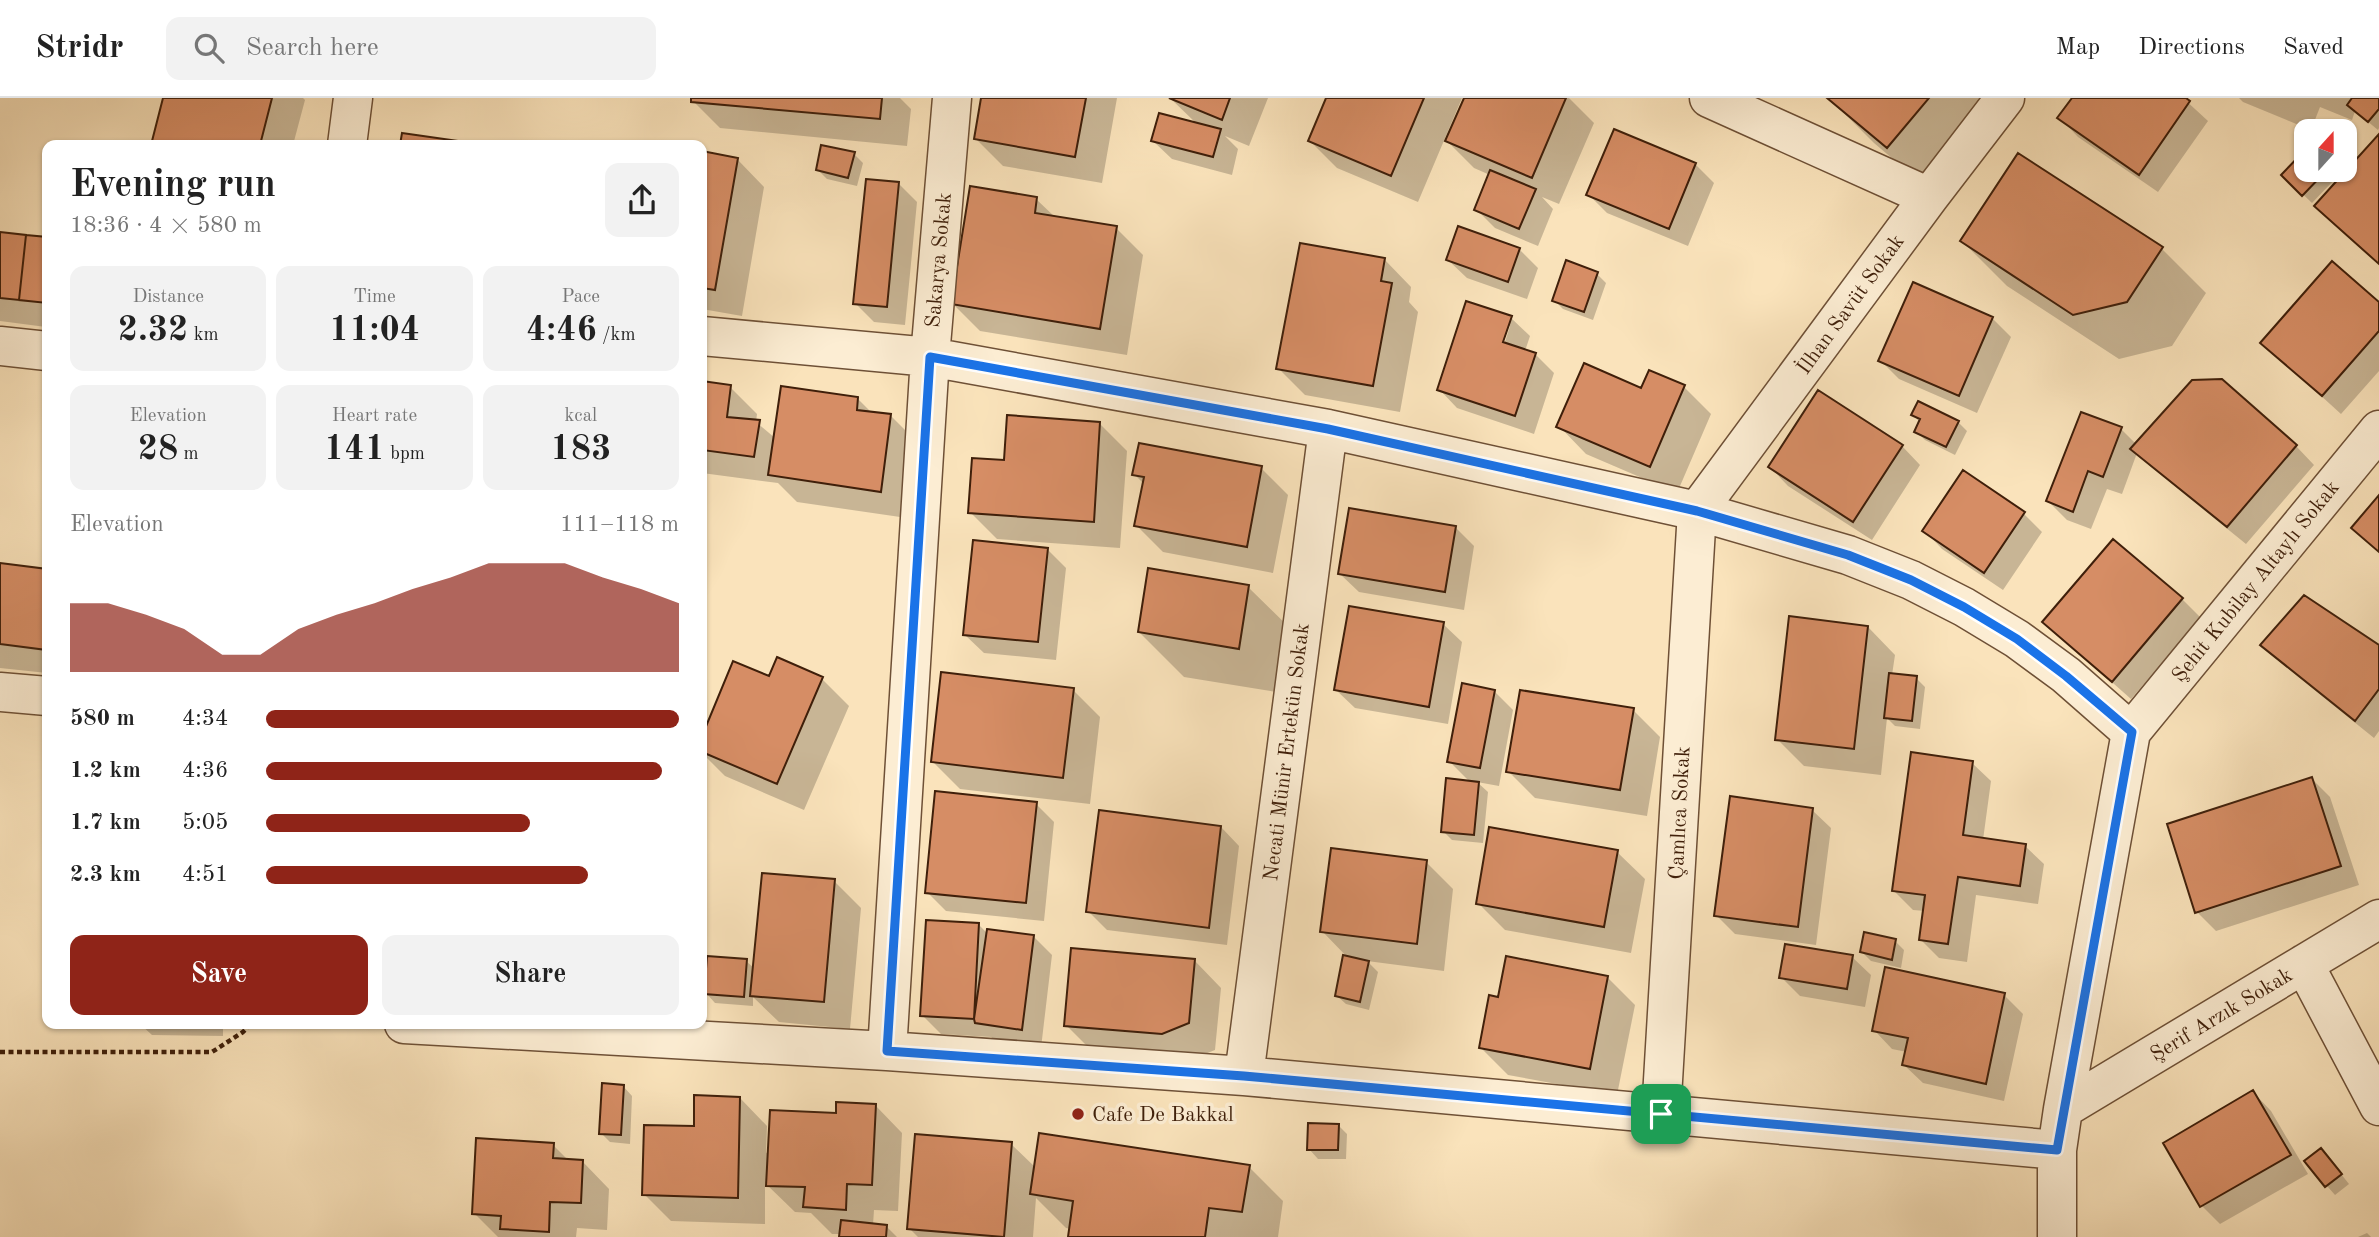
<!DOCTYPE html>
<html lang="en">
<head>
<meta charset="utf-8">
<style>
	:root { --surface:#fff; --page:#f2f2f2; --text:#222; --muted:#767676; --line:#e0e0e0; --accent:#8f2418 }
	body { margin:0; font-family:"Old Standard TT",serif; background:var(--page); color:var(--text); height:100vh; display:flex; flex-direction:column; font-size:26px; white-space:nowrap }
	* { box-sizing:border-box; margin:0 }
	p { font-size:23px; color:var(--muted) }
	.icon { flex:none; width:38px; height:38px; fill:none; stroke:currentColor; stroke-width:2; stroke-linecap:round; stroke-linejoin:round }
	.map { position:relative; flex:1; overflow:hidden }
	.side { position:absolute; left:42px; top:42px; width:665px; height:889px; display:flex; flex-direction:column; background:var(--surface); border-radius:14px; box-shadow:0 2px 5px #0004 }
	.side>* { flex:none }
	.needle { width:46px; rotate:21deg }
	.tools { position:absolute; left:2294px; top:21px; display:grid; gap:14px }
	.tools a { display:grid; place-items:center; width:63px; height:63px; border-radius:14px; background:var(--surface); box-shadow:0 2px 5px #0004; font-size:35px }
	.pin { position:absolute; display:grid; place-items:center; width:60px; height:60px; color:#fff; margin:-30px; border-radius:14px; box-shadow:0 4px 10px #0006 }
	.round { display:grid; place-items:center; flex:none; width:74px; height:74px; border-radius:14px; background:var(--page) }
	.overview { display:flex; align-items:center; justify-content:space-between; height:119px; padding:0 28px }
	h1 { font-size:38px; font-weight:700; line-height:52px }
	.figures { display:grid; grid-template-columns:repeat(3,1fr); gap:10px; height:119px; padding:7px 28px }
	.figures div { display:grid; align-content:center; border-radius:14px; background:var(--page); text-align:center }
	.figures b { font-size:35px; font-weight:700 }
	.figures small { font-size:19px; font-weight:400 }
	.figures p { font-size:19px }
	.chart { height:196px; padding:14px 28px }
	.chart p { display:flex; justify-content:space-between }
	.chart svg { width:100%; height:126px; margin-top:7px; fill:var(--accent); opacity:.7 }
	.primary-button { display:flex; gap:14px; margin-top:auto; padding:14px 28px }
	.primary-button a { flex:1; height:80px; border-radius:14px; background:var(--accent); color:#fff; font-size:28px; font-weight:700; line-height:80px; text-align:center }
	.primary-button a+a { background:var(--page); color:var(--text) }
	ul { padding:0 28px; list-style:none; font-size:23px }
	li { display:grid; grid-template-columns:112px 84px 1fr; align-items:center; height:52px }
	li i { height:18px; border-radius:9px; background:var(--accent) }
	header { display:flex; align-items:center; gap:42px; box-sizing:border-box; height:98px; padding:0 35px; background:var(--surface); border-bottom:2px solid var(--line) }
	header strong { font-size:33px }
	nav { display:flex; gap:38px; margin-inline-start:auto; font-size:24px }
	.search { width:490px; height:63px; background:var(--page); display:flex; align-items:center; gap:18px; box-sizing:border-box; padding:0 24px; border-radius:14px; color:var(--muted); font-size:26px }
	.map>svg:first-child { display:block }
</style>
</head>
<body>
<header>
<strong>Stridr</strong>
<div class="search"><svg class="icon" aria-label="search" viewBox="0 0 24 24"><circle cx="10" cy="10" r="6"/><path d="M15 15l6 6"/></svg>Search here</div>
<nav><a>Map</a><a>Directions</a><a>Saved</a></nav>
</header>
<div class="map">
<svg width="2379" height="1139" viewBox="0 0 2379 1139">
	<rect width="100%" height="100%" fill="#fae3bb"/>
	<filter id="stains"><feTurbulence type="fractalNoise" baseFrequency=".00286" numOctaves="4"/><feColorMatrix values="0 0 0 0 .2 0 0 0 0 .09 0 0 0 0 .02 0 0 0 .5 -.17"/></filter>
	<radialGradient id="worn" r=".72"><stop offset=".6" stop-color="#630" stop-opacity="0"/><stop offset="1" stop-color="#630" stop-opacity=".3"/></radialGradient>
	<path fill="#0003" fill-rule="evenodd" d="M165 0H303L305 2 293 47H153Z
		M693 0H900L911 11 907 48 720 30 693 3Z
		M983 0H1117L1102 85 1003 68 976 41Z
		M1170 0H1268L1249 48 1225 38 1238 51 1232 77 1172 61 1153 43 1197 26Z
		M1328 0H1462L1418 104 1337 70 1310 43Z
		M1466 0H1569L1594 25 1559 106 1542 99 1553 111 1538 148 1495 130 1476 111 1490 77 1474 70 1447 43Z
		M1829 0H2001L1932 94 1874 45Z
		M2074 0H2183L2208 23 2158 94 2078 39 2060 20Z
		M2239 0H2379V30L2378 32 2355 13 2352 22 2320 9 2311 32 2243 4Z
		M1614 33 1696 67 1714 85 1688 148 1607 115 1588 96Z
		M2306 54V72H2326L2335 81 2312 105 2283 77Z
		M702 55 737 61 764 89 742 218 702 211Z
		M854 56 863 65 857 88 827 81 818 72Z
		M899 86 917 104 905 227 874 224 855 205Z
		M1036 101 1056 120 1116 130 1143 157 1127 257 980 233 953 206Z
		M0 135 47 141 46 229 0 223Z
		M1962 143 2161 150 2206 195 2172 248 2119 261 2007 188Z
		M1519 151 1538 170 1527 201 1467 180 1448 162Z
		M1384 161 1411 189 1409 204 1418 214 1400 314 1305 297 1278 270Z
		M1597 176 1606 185 1593 222 1563 211 1554 202Z
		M2379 206V273L2341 316 2263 245Z
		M1511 220 1530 238 1525 253 1536 257 1554 275 1534 336 1457 310 1439 291ZM1507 228H1510L1502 253 1499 251Z
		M1992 220 2011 239 1977 315 1899 281 1880 262Z
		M702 285 730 289 757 316 756 324 775 340 858 301 872 315 891 318 918 345 907 420 797 404 778 385 702 375Z
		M1684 289 1711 316 1677 395 1586 356 1559 328 1642 292Z
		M1913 317 1958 324 1967 333 1955 357 1925 342 1916 333 1920 324Z
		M1099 325 1127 353 1120 450 997 441 970 414 1005 364Z
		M2121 331 2137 347 2296 348 2314 367 2246 446 2151 369 2137 355 2122 396 2107 391 2091 431 2067 422 2048 403Z
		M1902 348 1920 367 1872 442 1788 388 1770 369Z
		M1261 370 1288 397 1273 475 1163 454 1136 427 1144 386 1134 376Z
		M2024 416 2042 434 2003 492 1942 451 1924 432Z
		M1455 429 1474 448 1464 512 1359 494 1340 476Z
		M2113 443 2182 501 2201 520 2131 601 2044 524Z
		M1047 451 1066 470 1056 562 984 555 965 537Z
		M0 467 47 472V575L0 570Z
		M1248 489 1294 534 1283 595 1184 579 1139 534Z
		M1443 526 1462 544 1448 626 1355 610 1336 592Z
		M1868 529 1895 557 1892 577 1916 580 1925 589 1920 631 1895 628 1887 620 1881 677 1804 668 1777 641Z
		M2263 547 2379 549V633L2374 640 2281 565Z
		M734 565 770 580 822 581 849 608 804 712 725 678 702 655V642Z
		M1073 592 1100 619 1090 706 960 691 933 664Z
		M1494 593 1513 612 1499 688 1477 684 1488 694 1483 745 1452 742 1443 733 1470 684 1449 663Z
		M1633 612 1660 639 1647 718 1535 700 1508 673Z
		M1972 665 1991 683 1983 742 2025 748 2044 766 2038 806 1976 797 1967 864 1939 860 1921 842 1925 813 1913 812 1894 793Z
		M2312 681 2330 699 2359 787 2216 833 2197 814 2169 727Z
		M1036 706 1054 724 1044 823 946 813 927 794Z
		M1812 712 1831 730 1816 847 1735 836 1716 817Z
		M1221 729 1239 748 1227 847 1107 832 1088 813Z
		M1617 754 1645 781 1631 855 1505 832 1478 805Z
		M1426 764 1453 791 1444 873 1367 863 1378 874 1369 912 1346 906 1336 897 1349 861 1322 833Z
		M834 783 861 810 850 931 779 924 753 899V908L715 905 706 895 746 863 755 871Z
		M979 827 988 836 1034 839 1052 857 1041 950 996 943 991 939 941 936 922 917Z
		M1895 843 1904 852 1901 870 1871 863 1862 854Z
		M1852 859 1871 877 1865 909 1800 898 1781 879Z
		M1194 862 1221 890 1215 952 1190 962 1093 954 1066 927Z
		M1607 879 1635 907 1617 997 1508 977 1481 950 1500 901Z
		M2004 897 2023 916 2004 1003 1923 985 1904 967 1907 954 1892 951 1874 932Z
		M140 926H223V938L152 937Z
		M623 988 632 998 630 1046 610 1044 601 1035Z
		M2253 994 2271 1013 2308 1076 2220 1126 2202 1108Z
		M740 1000 767 1028 766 1055 837 1017 875 1007 902 1035 898 1113 874 1112 873 1127 887 1129 897 1139H841V1136H832L811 1115 795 1114 765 1085V1126L671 1123 644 1096 696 1030Z
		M1338 1027 1347 1036 1346 1061H1318L1309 1051Z
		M1011 1046 1036 1070 1249 1069 1283 1103 1278 1139H1070L1071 1131 1066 1130 1036 1100 1033 1139H918L909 1130Z
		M553 1047 569 1063H582L609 1091 607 1132 577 1130 576 1139H498L474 1115Z
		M2329 1061 2349 1086 2335 1097 2306 1064Z
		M2367 1135 2371 1139H2358Z"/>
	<path fill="#d68d65" stroke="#3f1f0a" stroke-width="2" d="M163 0H272L260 47H151Z
		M691 0H882L880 21 691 4Z
		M981 0H1086L1075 59 974 41Z
		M1169 0H1230L1222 22Z
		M1326 0H1424L1391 78 1308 43Z
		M1464 0H1566L1532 80 1445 43Z
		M1827 0H1929L1887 50Z
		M2072 0H2186L2190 3 2139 77 2057 20Z
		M2352 0H2379V11L2368 24 2347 7Z
		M1159 15 1221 31 1213 59 1151 43Z
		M1614 31 1696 65 1669 131 1586 97Z
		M402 35 486 47H400Z
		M2379 36V166L2314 108Z
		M821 47 855 54 848 80 816 72Z
		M2306 51V72H2327L2302 98 2281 77Z
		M702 53 738 60 715 192 702 190Z
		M2018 55 2163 149 2127 204 2073 217 1960 143Z
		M1490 72 1536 91 1519 131 1474 112Z
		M866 81 899 84 887 209 853 206Z
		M970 88 1037 99 1035 115 1117 128 1100 231 951 206Z
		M1458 128 1520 150 1508 184 1446 162Z
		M0 134 26 137 19 202 0 200Z
		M26 137 47 139V205L19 202Z
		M1300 145 1385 160 1381 183 1392 185 1373 288 1276 271Z
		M1566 162 1598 174 1584 214 1552 203Z
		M2332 163 2379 204V233L2322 298 2260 245Z
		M1913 184 1993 219 1959 298 1878 263Z
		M1466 203 1512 218 1503 244 1536 255 1515 318 1437 292Z
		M1584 265 1641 290 1649 272 1685 287 1650 369 1556 329Z
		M2222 281 2297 347 2227 429 2130 351 2192 282Z
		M702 283 731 287 727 319 760 322 754 359 702 352Z
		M781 288 858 299 857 312 891 316 881 394 768 377Z
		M1818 292 1903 347 1853 424 1768 369Z
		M1918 303 1959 323 1946 349 1914 334 1920 321 1911 317Z
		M2081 314 2122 329 2103 379 2088 373 2073 414 2046 403Z
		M1007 317 1100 324 1094 424 968 415 972 360 1004 362Z
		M1139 345 1262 368 1247 449 1134 428 1144 379 1132 377Z
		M1963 372 2025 414 1984 475 1922 433Z
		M2379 397V454L2351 430Z
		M1349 410 1456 428 1445 494 1338 476Z
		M2113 441 2183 500 2112 584 2042 524Z
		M973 442 1048 450 1038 544 963 537Z
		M0 465 47 471V552L0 546Z
		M1148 470 1249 487 1239 551 1138 534Z
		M2304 497 2379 547V591L2355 623 2260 547Z
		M1349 508 1444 524 1429 609 1334 592Z
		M1789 518 1868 528 1854 651 1775 642Z
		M777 559 823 579 777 686 702 654V638L733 563 769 578Z
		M941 574 1074 590 1063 680 931 664Z
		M1889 575 1917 578 1912 623 1884 620Z
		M1462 585 1495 592 1480 670 1447 664Z
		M1520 592 1634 610 1620 692 1506 674Z
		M1911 654 1973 663 1963 737 2026 746 2020 788 1958 779 1948 846 1919 842 1925 797 1892 793Z
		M2312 679 2341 768 2195 815 2167 726Z
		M1446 680 1479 684 1474 737 1441 734Z
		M935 693 1037 704 1026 805 925 795Z
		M1730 698 1813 710 1798 829 1714 818Z
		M1099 712 1221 728 1209 830 1086 814Z
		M1489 729 1618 752 1604 829 1476 806Z
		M1331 750 1427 762 1417 846 1320 834Z
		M762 775 835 781 824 904 750 898Z
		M926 822 979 825 974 921 920 918Z
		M987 831 1034 837 1022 932 975 925 974 921Z
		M1864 834 1896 841 1892 862 1860 854Z
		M1785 846 1853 857 1847 891 1779 880Z
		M1071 850 1195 861 1189 925 1162 936 1064 928Z
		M1343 857 1369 863 1360 904 1335 898Z
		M707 858 747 861 744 899 704 896Z
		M1506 858 1608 878 1590 971 1479 950 1489 897 1498 899Z
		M1885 869 2005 895 1986 986 1902 967 1908 940 1872 933Z
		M602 985 624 987 621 1037 599 1036Z
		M2253 992 2291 1057 2200 1109 2163 1045Z
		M694 997 740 999 738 1100 642 1097 644 1027 694 1028Z
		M836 1004 876 1006 872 1087 847 1086 846 1112 803 1109 805 1089 766 1088 770 1012 836 1015Z
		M1308 1025 1339 1026 1338 1052H1307Z
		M1039 1035 1250 1067 1242 1114 1209 1110 1205 1139H1068L1073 1103 1030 1096Z
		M915 1036 1012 1044 1004 1139 907 1131Z
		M476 1040 554 1045 553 1060 583 1062 581 1105 550 1104 549 1134 500 1131 501 1118 472 1116Z
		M2321 1050 2342 1076 2325 1089 2304 1063Z
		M841 1122 887 1127 886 1139H839Z"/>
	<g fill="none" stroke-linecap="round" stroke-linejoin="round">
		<defs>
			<path id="minor" d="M1709 0 1929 99
				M347 47 353 0
				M702 238 930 259 1328 331 1697 413 1848 457 1911 482 1964 509 2017 541 2066 577 2131 634
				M0 248 47 253
				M0 594 47 598
				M2304 866 2379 1008
				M404 926 887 953 1244 978 2057 1052
				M887 953 930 259 952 0
				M1244 978 1328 331
				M2063 1011 2379 821
				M1661 1016 1697 413 1929 99 2005 0
				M2057 1139V1052L2063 1011 2131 634 2379 332"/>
		</defs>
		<use href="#minor" stroke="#6e5036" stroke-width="41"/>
		<path stroke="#3f1f0a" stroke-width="4.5" stroke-dasharray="5 3.5" stroke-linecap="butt" d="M0 954H212L243 934 251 926"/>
		<use href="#minor" stroke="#fcedd3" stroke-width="38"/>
	</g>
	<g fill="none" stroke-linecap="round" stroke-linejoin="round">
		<defs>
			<path id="route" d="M930 259 1328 331 1697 413 1848 457 1911 482 1964 509 2017 541 2066 578 2132 634 2057 1052 1244 978 887 953Z"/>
		</defs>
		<use href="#route" stroke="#fff" stroke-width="14"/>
		<use href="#route" stroke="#1a73e8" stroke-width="9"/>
	</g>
	<circle fill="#8f2418" stroke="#fcedd3" stroke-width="2.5" cx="1078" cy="1016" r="7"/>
	<g text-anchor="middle" stroke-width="7" stroke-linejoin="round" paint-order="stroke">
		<g font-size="21" fill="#3f1f0a" stroke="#fcedd3">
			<text transform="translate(938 162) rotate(-85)" y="7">Sakarya Sokak</text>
			<text transform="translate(1850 206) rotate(-54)" y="7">İlhan Savüt Sokak</text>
			<text transform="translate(2255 483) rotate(-51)" y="7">Şehit Kubilay Altaylı Sokak</text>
			<text transform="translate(1286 654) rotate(-83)" y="7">Necati Münir Ertekün Sokak</text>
			<text transform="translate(1679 715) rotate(-87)" y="7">Çamlıca Sokak</text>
			<text transform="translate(2221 916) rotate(-31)" y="7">Şerif Arzık Sokak</text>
		</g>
		<g font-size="21" fill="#3f1f0a" stroke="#fcedd3" text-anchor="start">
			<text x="1092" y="1023">Cafe De Bakkal</text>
		</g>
	</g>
	<rect width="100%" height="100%" filter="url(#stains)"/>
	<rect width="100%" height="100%" fill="url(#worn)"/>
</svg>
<div class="tools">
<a><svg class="needle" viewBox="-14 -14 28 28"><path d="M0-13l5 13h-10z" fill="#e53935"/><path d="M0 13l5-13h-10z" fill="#767676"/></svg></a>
</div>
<div class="pin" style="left:1661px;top:1016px;background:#1e9e55"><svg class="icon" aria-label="arrive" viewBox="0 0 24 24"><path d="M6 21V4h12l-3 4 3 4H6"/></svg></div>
<section class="side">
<div class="overview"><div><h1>Evening run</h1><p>18:36 · 4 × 580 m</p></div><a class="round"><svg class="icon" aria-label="share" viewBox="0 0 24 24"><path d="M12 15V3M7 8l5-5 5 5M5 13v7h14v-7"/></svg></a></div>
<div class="figures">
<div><p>Distance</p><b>2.32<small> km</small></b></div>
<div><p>Time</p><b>11:04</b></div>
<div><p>Pace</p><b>4:46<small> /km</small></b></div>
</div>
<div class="figures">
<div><p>Elevation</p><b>28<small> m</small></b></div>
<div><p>Heart rate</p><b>141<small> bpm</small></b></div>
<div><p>kcal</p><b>183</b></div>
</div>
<div class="chart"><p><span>Elevation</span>111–118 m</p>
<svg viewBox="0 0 160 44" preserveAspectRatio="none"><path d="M0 44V20L10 20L20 24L30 29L40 38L50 38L60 29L70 24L80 20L90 15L100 11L110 6L120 6L130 6L140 11L150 15L160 20V44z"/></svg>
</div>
<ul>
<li><b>580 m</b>4:34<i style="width:100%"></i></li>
<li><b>1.2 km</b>4:36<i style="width:96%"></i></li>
<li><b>1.7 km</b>5:05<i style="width:64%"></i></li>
<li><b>2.3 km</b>4:51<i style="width:78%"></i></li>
</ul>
<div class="primary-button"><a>Save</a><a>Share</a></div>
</section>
</div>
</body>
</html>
